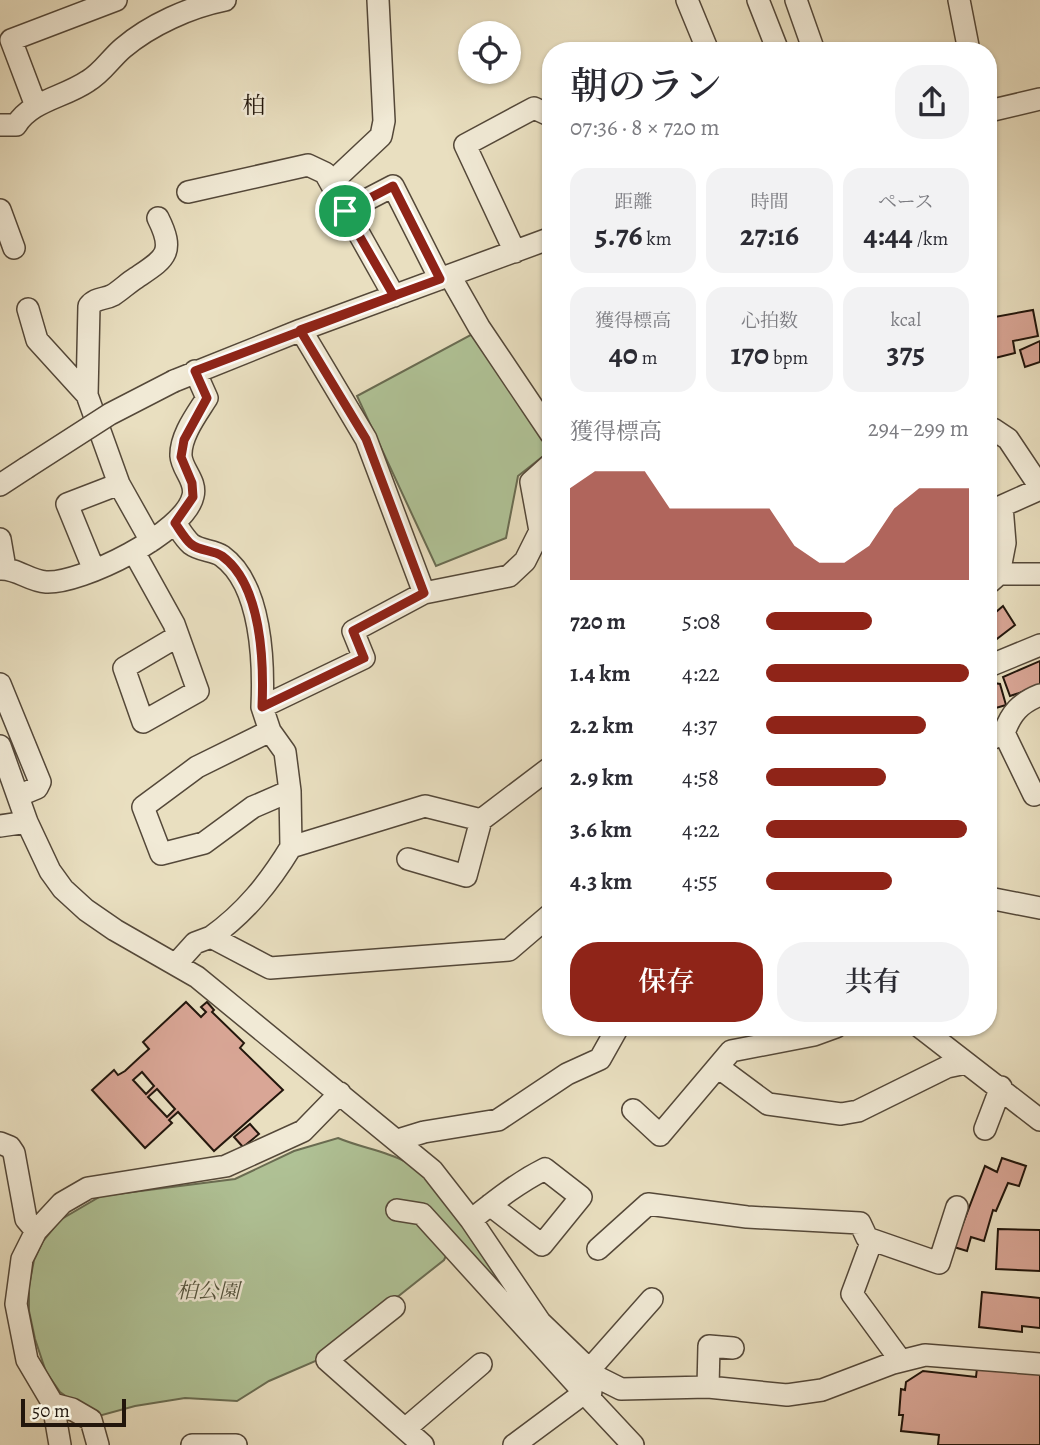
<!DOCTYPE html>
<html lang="ja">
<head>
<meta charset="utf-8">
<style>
	:root { --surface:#fff; --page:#f2f2f3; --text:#2b2b33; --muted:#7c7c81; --accent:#8f2418 }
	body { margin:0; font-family:Alegreya,"Noto Serif JP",serif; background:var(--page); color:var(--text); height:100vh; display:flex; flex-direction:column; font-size:26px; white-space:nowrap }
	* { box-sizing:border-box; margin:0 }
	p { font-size:23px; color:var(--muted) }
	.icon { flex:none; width:38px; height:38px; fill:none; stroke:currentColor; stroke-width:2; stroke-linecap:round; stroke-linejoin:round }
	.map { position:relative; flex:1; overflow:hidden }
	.details { position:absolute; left:542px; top:42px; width:455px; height:994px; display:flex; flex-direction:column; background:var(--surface); border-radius:28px; box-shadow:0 2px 5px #0004 }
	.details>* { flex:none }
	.controls { position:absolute; left:458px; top:21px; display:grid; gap:14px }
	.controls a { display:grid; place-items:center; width:63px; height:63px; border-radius:50%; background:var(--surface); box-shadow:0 2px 5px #0004; font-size:35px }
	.scale { position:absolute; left:21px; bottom:18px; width:105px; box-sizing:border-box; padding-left:7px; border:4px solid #22160c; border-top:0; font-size:19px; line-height:24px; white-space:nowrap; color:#22160c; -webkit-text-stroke:5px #f1ead6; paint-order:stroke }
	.pin { position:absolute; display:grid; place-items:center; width:60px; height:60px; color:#fff; margin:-30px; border:4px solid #fff; border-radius:50%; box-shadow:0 2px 7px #0007 }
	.round { display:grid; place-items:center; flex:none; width:74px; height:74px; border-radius:28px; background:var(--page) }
	.headline { display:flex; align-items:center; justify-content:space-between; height:119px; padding:0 28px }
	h1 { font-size:38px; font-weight:600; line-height:52px }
	.metrics { display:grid; grid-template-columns:repeat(3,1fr); gap:10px; height:119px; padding:7px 28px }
	.metrics div { display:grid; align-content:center; border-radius:18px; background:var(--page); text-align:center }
	.metrics b { font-size:30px; font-weight:600 }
	.metrics small { font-size:19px; font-weight:400 }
	.metrics p { font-size:19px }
	.chart { height:196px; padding:14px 28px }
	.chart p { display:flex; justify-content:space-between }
	.chart svg { width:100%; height:126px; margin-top:7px; fill:var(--accent); opacity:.7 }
	.button { display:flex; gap:14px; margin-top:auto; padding:14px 28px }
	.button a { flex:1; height:80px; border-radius:28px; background:var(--accent); color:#fff; font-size:28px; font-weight:600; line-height:80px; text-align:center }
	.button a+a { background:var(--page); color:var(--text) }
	ul { padding:0 28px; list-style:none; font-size:23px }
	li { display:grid; grid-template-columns:112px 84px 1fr; align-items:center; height:52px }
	li i { height:18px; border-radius:9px; background:var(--accent) }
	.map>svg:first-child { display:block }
</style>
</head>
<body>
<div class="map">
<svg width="1040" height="1445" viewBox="0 0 1040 1445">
	<rect width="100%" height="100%" fill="#e9dfc0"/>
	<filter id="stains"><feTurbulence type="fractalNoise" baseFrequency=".00286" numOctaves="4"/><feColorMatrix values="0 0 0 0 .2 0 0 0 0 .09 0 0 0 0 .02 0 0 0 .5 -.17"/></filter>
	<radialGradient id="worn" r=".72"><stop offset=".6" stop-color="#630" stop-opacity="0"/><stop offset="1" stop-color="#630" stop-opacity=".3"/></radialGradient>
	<path fill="#b0c397" stroke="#696c52" stroke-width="2" d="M478 331 551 450 518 476 506 538 436 566 357 396Z
		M338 1138C359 1147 385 1151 404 1161 451 1188 504 1283 536 1330L453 1241 444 1260 318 1360 269 1381 237 1401 185 1398 135 1406 95 1417 60 1392 46 1372 35 1339 29 1311V1286L34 1260 43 1241 60 1220 101 1196 235 1179 294 1151Z"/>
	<path fill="#d9a696" stroke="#22160c" stroke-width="2" fill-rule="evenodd" d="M1033 310 1038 336 1013 341 1015 353 995 358 989 318Z
		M1040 341V362L1025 367 1020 350Z
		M1003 606 1015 625 989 645V618Z
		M1040 661V686L1010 696 1003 677Z
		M994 683 1000 684 1006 705 989 710V687Z
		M186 1002 201 1017 206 1012 201 1007 207 1002 214 1010 212 1012 244 1043 240 1048 283 1090 214 1151 178 1112 169 1120 172 1123 145 1148 92 1090 114 1070 118 1075 125 1071 140 1057 149 1049 143 1042ZM142 1072 154 1086 146 1094 133 1080ZM157 1089 175 1109 167 1117 148 1097Z
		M250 1124 259 1134 243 1147 234 1137Z
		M1002 1158 1026 1166 1019 1186 1008 1183 996 1211 993 1210 984 1241 971 1237 967 1251 954 1247 985 1166 997 1172Z
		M998 1229 1040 1230V1271L996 1269Z
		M982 1292 1040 1298V1328L1022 1326V1332L979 1327Z
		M977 1368 1040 1374V1445H938L939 1435 901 1431 903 1415H899L901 1389 905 1390 906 1382 923 1371 976 1377Z"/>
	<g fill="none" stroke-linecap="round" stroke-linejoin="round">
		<defs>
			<path id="minor" d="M687 0 708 51
				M758 0 778 51
				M796 0 814 51
				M959 0 969 51
				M36 106 11 40 116 0
				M989 111 1040 99
				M0 125H16C32 100 63 98 88 81 102 73 111 58 123 48 150 25 190 7 225 0
				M331 183 381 136 384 121 378 0
				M188 192 308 165 325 173 394 296
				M0 210 14 248
				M345 211 393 186 440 279
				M515 252 465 145 534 108 551 116
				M450 276 479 327 551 434
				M28 309 37 340 87 395
				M174 381 301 330 551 238
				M989 431 993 429 1008 439 1040 487
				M0 485 26 468
				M175 523C180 530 185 539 191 544 200 551 213 550 222 556 262 585 264 663 262 707L364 658 353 631 424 593 366 439 301 330
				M0 539 5 568
				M151 541 119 484 87 395 89 306C96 297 104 300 113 295 121 290 128 283 136 278 164 259 176 254 158 218
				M134 552 174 624 198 691 143 722 124 668 178 636
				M0 569C17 568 29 581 46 582 81 584 185 533 193 496 197 481 182 470 181 456 180 436 197 414 207 398L195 371
				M94 570 67 504 119 484
				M999 574 1005 543 1002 506 1040 489
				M990 582 999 574H1040
				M424 593 509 576 525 561 540 531 531 482 551 464
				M989 666 1040 645
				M0 684 40 782 37 788 20 795
				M262 707 270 731 285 752 290 791 253 807 204 843 161 854 143 807 197 767 270 731
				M1004 733 1034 795
				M989 740 1004 733C1011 713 1020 703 1040 695
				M0 746 27 822 50 871 63 889 86 910 115 930 197 977 432 1170 471 1220 540 1322 593 1373 590 1399 633 1445
				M290 791 291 847 425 806 481 820 551 767
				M0 826 27 822
				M408 859 466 876 481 820
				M989 898 1040 908
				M211 937C245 913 269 883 291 847
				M177 963 195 943 211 937 270 968 509 950 551 914
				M920 1027 1040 1120
				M718 1067 768 1104 841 1114 858 1111 947 1067 966 1063
				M633 1110 660 1135 731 1051 814 1035 836 1027
				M985 1129 1001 1087
				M398 1140 424 1132 498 1120 567 1074 600 1059 618 1027
				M0 1143 10 1147 14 1153 26 1219 36 1231
				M397 1210 422 1214 590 1399
				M471 1220C495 1201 517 1183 545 1169L581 1197 542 1245 490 1205
				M872 1240 852 1294 901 1361
				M598 1249 648 1204 747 1217 860 1223 867 1238 939 1263 957 1207
				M394 1307 327 1360 423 1445
				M590 1369 652 1299
				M595 1376 621 1389 708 1387 787 1395 822 1390 893 1363 925 1355 1040 1364
				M708 1387 709 1346 733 1348
				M53 1404 72 1409 91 1420 98 1445
				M405 1429 481 1364
				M60 1445 53 1404 27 1360 16 1304 22 1259 36 1231 62 1203 88 1188 226 1166 303 1131 340 1093
				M192 1445H236
				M514 1445 584 1393"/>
		</defs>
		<use href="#minor" stroke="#544839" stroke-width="24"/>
		<use href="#minor" stroke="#f1ead6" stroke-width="21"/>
		<defs>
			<path id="minor-bridge" d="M26 468 110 414 174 381"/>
		</defs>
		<use href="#minor-bridge" stroke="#544839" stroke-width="24" stroke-linecap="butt"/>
		<use href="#minor-bridge" stroke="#f1ead6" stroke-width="21"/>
	</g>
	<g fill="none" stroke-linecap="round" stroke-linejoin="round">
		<defs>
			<path id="route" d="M345 211 394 296 195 371 207 398 184 440 181 457 192 483 193 497 175 523C180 530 185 539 191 544 199 551 213 550 222 556 262 585 264 663 262 707L364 658 353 631 424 593 366 439 300 330 440 279 393 186 345 211"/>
		</defs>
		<use href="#route" stroke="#fff" stroke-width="14"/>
		<use href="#route" stroke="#8f2418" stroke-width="9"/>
	</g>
	<g text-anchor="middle" stroke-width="5" stroke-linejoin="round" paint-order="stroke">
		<g font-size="21" font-style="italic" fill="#54533d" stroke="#f1ead6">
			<text x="208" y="1298">柏公園</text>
		</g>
		<g font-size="23" fill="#22160c" stroke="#f1ead6">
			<text x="254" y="113">柏</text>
		</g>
	</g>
	<rect width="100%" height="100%" filter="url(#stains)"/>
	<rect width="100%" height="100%" fill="url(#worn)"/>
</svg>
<div class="controls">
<a><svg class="icon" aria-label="locate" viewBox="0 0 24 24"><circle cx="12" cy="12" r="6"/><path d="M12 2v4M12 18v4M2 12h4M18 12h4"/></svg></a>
</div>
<div class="scale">50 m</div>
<div class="pin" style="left:345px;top:211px;background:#1e9e55"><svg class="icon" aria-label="arrive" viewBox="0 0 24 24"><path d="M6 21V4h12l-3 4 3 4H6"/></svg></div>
<section class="details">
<div class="headline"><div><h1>朝のラン</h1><p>07:36 · 8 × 720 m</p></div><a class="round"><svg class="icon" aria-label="share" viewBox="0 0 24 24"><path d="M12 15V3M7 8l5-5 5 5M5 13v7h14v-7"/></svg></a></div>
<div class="metrics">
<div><p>距離</p><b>5.76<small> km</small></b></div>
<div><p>時間</p><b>27:16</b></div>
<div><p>ペース</p><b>4:44<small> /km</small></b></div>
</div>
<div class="metrics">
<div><p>獲得標高</p><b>40<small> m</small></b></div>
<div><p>心拍数</p><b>170<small> bpm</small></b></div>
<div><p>kcal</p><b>375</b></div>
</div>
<div class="chart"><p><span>獲得標高</span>294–299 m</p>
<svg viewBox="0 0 160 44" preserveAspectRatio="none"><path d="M0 44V12L10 6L20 6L30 6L40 19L50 19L60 19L70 19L80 19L90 32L100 38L110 38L120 32L130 19L140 12L150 12L160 12V44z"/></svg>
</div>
<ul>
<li><b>720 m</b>5:08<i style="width:52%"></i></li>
<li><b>1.4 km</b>4:22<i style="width:100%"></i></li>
<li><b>2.2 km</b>4:37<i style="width:79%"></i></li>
<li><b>2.9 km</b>4:58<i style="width:59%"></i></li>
<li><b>3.6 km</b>4:22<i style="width:99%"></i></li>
<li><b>4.3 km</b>4:55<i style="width:62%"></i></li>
</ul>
<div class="button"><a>保存</a><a>共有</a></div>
</section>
</div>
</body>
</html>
